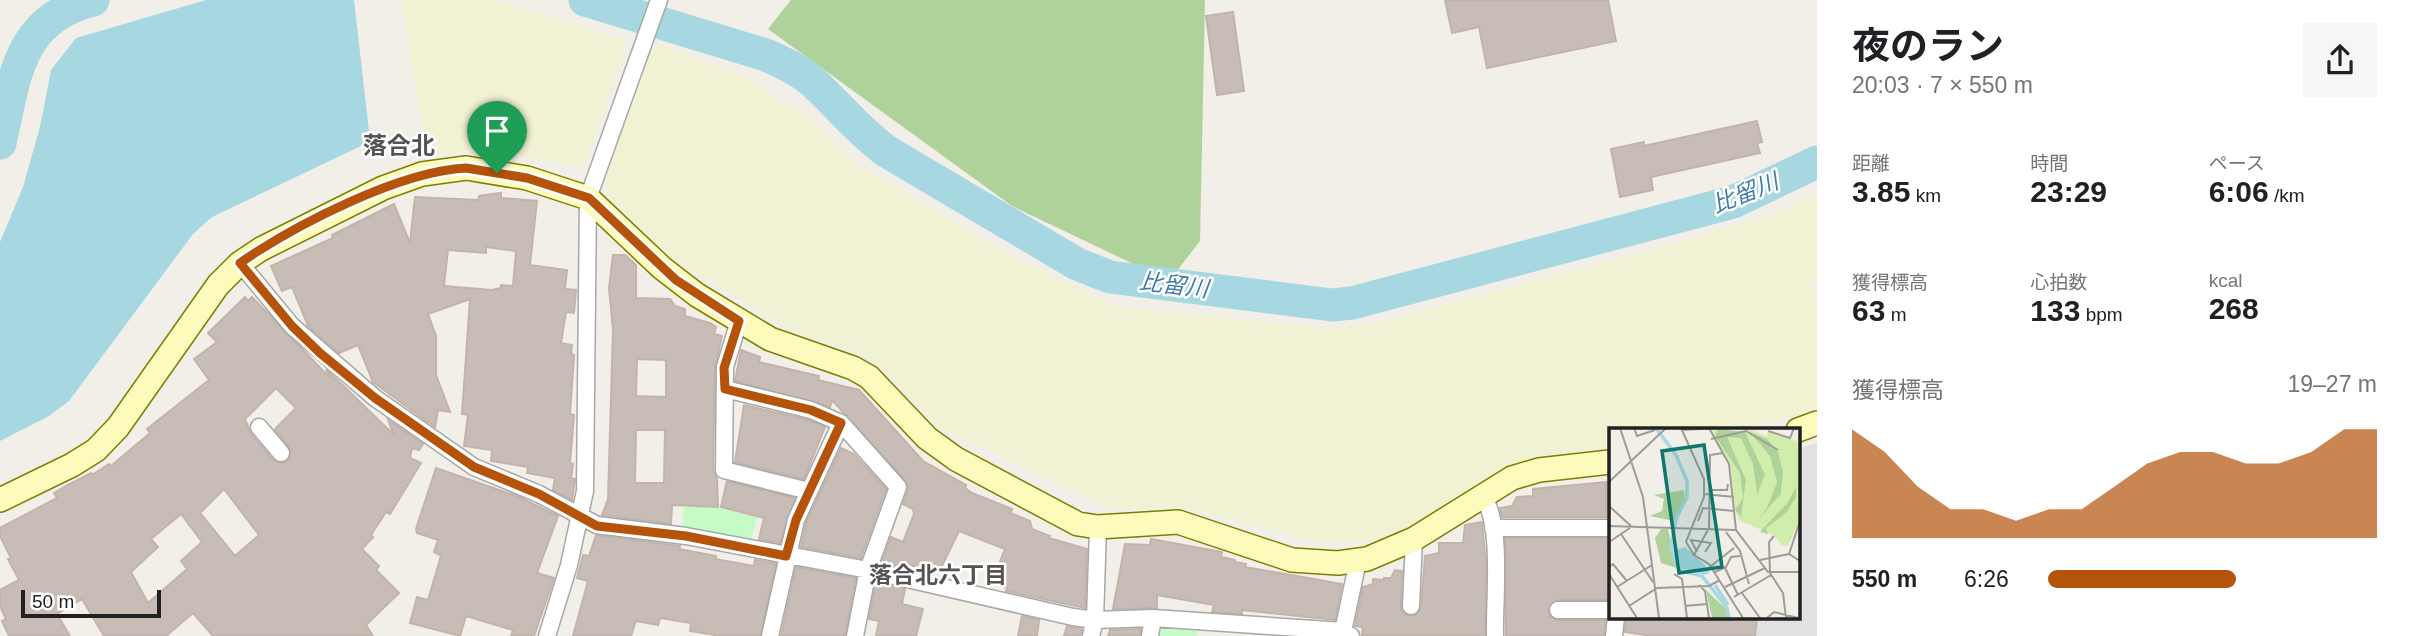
<!DOCTYPE html>
<html lang="ja">
<head>
<meta charset="utf-8">
<style>
	:root { --surface:#fff; --page:#f6f6f6; --text:#202124; --muted:#757577; --accent:#b45309 }
	body { margin:0; font-family:Helvetica,"Noto Sans JP",sans-serif; background:var(--page); color:var(--text); height:100vh; display:flex; flex-direction:column; font-size:26px; white-space:nowrap }
	* { box-sizing:border-box; margin:0 }
	p { font-size:23px; color:var(--muted) }
	.icon { flex:none; width:38px; height:38px; fill:none; stroke:currentColor; stroke-width:2; stroke-linecap:round; stroke-linejoin:round }
	.map { position:relative; flex:1; overflow:hidden }
	.panel { display:flex; flex-direction:column; background:var(--surface); width:595px }
	.panel>* { flex:none }
	.scale { position:absolute; left:21px; bottom:18px; width:140px; box-sizing:border-box; padding-left:7px; border:4px solid #212121; border-top:0; font-size:19px; line-height:24px; white-space:nowrap; color:#212121; -webkit-text-stroke:5px #fff; paint-order:stroke }
	.pin { position:absolute; display:grid; place-items:center; width:60px; height:60px; color:#fff; margin:-72px -30px; border-radius:50% 50% 50% 0; rotate:-45deg; box-shadow:0 0 7px #0007 }
	.pin .icon { rotate:45deg }
	.round { display:grid; place-items:center; flex:none; width:74px; height:74px; border-radius:0px; background:var(--page) }
	.headline { display:flex; align-items:center; justify-content:space-between; height:119px; padding:0 35px }
	h1 { font-size:38px; font-weight:700; line-height:52px }
	.metrics { display:grid; grid-template-columns:repeat(3,1fr); gap:10px; height:119px; padding:7px 35px }
	.metrics div { display:grid; align-content:center }
	.metrics b { font-size:30px; font-weight:700 }
	.metrics small { font-size:19px; font-weight:400 }
	.metrics p { font-size:19px }
	.chart { height:196px; padding:14px 35px }
	.chart p { display:flex; justify-content:space-between }
	.chart svg { width:100%; height:126px; margin-top:7px; fill:var(--accent); opacity:.7 }
	ul { padding:0 35px; list-style:none; font-size:23px }
	li { display:grid; grid-template-columns:112px 84px 1fr; align-items:center; height:52px }
	li i { height:18px; border-radius:9px; background:var(--accent) }
	main { display:flex; flex:1; min-height:0 }
	.map>svg:first-child { display:block }
</style>
</head>
<body>
<main>
<div class="map">
<svg width="1817" height="636" viewBox="0 0 1817 636">
	<rect width="100%" height="100%" fill="#f2eee8"/>
	<path fill="#f1f1d3" d="M401 0H494L627 41 584 168 481 149 427 156Z
		M654 43 738 73 810 118 851 161 1011 256 1118 307 1339 329 1381 322 1690 239 1785 210 1817 192V280L1810 283 1817 303V409L1744 429 1610 430V448L1534 456 1396 533 1362 542H1316L1183 507 1112 509 935 425 885 371 851 349 807 338 676 262 611 200 604 178Z"/>
	<path fill="#afd29b" d="M791 0H1205L1200 241 1169 281 1012 206 768 29Z"/>
	<path fill="#c5fcc5" d="M684 507H717L757 518 751 541 682 531Z
		M1168 626H1198L1197 636H1160L1161 631Z"/>
	<path fill="#e1e1e1" d="M1817 443V636H1755L1758 617H1798V449Z"/>
	<path fill="#a7d8e1" d="M206 0H354L369 131 363 145 212 217 193 234 69 401 49 416 0 441V242L23 187 40 127 51 70 76 38Z"/>
	<g fill="none" stroke-linecap="round" stroke-linejoin="round">
		<path stroke="#a7d8e1" stroke-width="33" d="M585 0 766 55C783 63 800 70 814 83 839 106 858 130 886 151L1077 264 1110 277 1332 305 1352 303 1733 202 1817 162
			M0 143C15 78 17 19 93 0"/>
	</g>
	<path fill="#c7bdb6" stroke="#c4b3a9" stroke-width="2" fill-rule="evenodd" d="M1445 0H1608L1616 41 1487 68 1479 27 1452 33Z
		M1233 12 1244 91 1217 95 1206 16Z
		M1757 121 1762 142 1757 143 1760 153 1651 177 1653 190 1620 197 1611 149 1644 142V146Z
		M501 193V198L537 201 530 265 567 270 565 289 576 290 574 313 566 312 561 343 572 345 571 354 574 355 570 414 574 415 570 463 573 464 571 478 575 479 572 500 553 490 555 478 527 473 528 467 491 461 492 450 464 446 468 415 462 414 470 299 428 314 436 336V375L450 412 438 410 435 427 373 382 358 345 339 353 308 326 292 287 282 291 271 266 333 238 332 235 394 204 410 243 415 197 478 200 479 196ZM486 247 516 251 513 286 501 285V288L492 290 444 286 448 250 486 253Z
		M613 255H625L636 265V298L670 299 675 306 685 309V316L710 323 716 327 714 334 722 336 715 367 713 470 717 478 718 507 672 505 671 524 602 515 608 499 613 330 609 288ZM637 359 666 360V397L636 396ZM636 430H665L664 483H635Z
		M245 297 248 301 252 297 330 378 326 369 394 435 388 420 423 444 419 450 412 448 410 458 421 463 390 514 386 512 371 535 373 537 362 549 379 566 376 570 399 593 366 625 373 636H213L193 613 166 636H104L82 599 57 614 70 636H9L2 621 6 619 0 606V590L19 580 8 559 11 558 0 536V528L57 498 54 493 68 485 91 473 92 475 109 464 111 466 150 433 147 429 209 380 194 359 217 342 208 333ZM276 388 296 408 275 429 291 450 288 461 282 463 273 460 251 434 245 419ZM224 489 259 535 235 556 200 513ZM181 514 202 542 181 561 187 569 148 603 131 572 158 547 151 539Z
		M741 350 760 357 759 362 819 376 818 380 859 390 923 461 966 485 965 488 972 493 1012 509 1010 513 1030 521 1032 529 1050 536 1049 538 1087 549 1085 608 1006 591 1007 588 992 582 1005 549 959 531 939 572 934 570 933 574 911 565 910 569 882 562 891 537 903 542 914 514 913 509 903 504 908 490 906 481 832 400 830 407 735 381Z
		M744 405 808 420 825 427 804 479 735 462Z
		M841 448 854 454 886 489 861 558 801 547 806 523Z
		M436 468 519 497 558 516 537 573 554 578 534 636H511L513 630 466 616 460 636 410 623 417 597 428 600 441 556 434 552 438 540 417 533 416 529Z
		M727 481 795 498 780 543 759 539 764 518 721 507Z
		M1606 482V517H1502L1500 508 1512 506 1517 497 1533 496V489Z
		M1482 522 1486 564 1485 636 1362 635 1363 627 1355 626 1363 587 1373 584V579L1384 580V578H1391L1395 570 1402 571 1401 610 1406 615H1416L1421 606 1425 556 1439 553V543H1463L1465 525Z
		M596 535 680 546 679 549 716 556 715 559 754 566 755 560 776 563 760 636H721L690 631 691 623 660 618 658 625 636 621 631 636H573L588 581 577 578 583 555 589 556Z
		M1505 538H1611V600H1557L1548 609 1549 616 1557 620H1605L1604 636H1506Z
		M1151 539 1222 552 1221 557 1235 560V562L1246 564 1245 567 1342 584 1335 620 1242 610V614L1212 612 1214 605 1157 595V608L1113 609 1125 544 1150 545Z
		M796 567 856 578 845 636H781Z
		M876 583 905 589 902 604 923 609 916 636H876L879 621 869 619Z
		M1022 616 1039 620 1037 636H1018Z
		M1626 617 1728 621 1729 617H1757L1755 636H1651L1625 632Z
		M1067 626 1082 629 1080 636H1064Z
		M1141 629 1140 636H1108L1110 630Z"/>
	<g fill="none" stroke-linecap="round" stroke-linejoin="round">
		<defs>
			<path id="street" d="M240 263 292 326 375 398 474 467 539 494 597 525 686 536 868 570 1073 617 1095 620 1153 618 1343 631 1351 636
				M739 321 725 367 724 470 809 491
				M725 389 811 410 841 423 898 487 868 570 855 636
				M259 427 281 453
				M1483 496C1503 526 1494 599 1495 636
				M1493 528H1610
				M1411 606 1414 539
				M1558 610H1610
				M547 636 569 565 585 491 588 198 659 0
				M770 636 796 520 841 423
				M1091 636 1095 620 1098 527
				M1150 636 1153 618
				M1342 636 1358 561
				M1614 636 1616 617"/>
			<path id="secondary" d="M1798 430 1817 423
				M0 500 72 465 96 450 118 427 218 285 240 263 261 249 383 188 422 174 466 168 527 178 588 198 662 268 697 295 770 339 853 368 869 377 927 438 956 459 1078 524 1098 527 1178 522 1292 560 1338 563 1367 559 1414 539 1512 478 1539 470 1610 462"/>
		</defs>
		<use href="#street" stroke="#a8a8a8" stroke-width="19"/>
		<use href="#secondary" stroke="#7b8000" stroke-width="26"/>
		<use href="#street" stroke="#fff" stroke-width="16"/>
		<use href="#secondary" stroke="#fcfbbb" stroke-width="23"/>
	</g>
	<g fill="none" stroke-linecap="round" stroke-linejoin="round">
		<defs>
			<path id="route" d="M466 168 527 178 589 198 676 280 739 321 724 368 725 389 811 410 841 423 796 520 786 556 686 536 597 526 539 494 474 467 375 398 320 353 292 326 240 263C295 225 400 171 466 168Z"/>
		</defs>
		<use href="#route" stroke="#fff" stroke-width="14"/>
		<use href="#route" stroke="#b45309" stroke-width="9"/>
	</g>
	<g text-anchor="middle" stroke-width="5" stroke-linejoin="round" paint-order="stroke">
		<g font-size="23" font-style="italic" fill="#427ba6" stroke="#fff">
			<text transform="translate(1745 193) rotate(-22)" y="8">比留川</text>
			<text transform="translate(1174 285) rotate(7)" y="8">比留川</text>
		</g>
		<g font-size="23" font-weight="bold" fill="#545454" stroke="#fff">
			<text x="938" y="583">落合北六丁目</text>
		</g>
		<g font-size="24" font-weight="bold" fill="#545454" stroke="#fff">
			<text x="399" y="154">落合北</text>
		</g>
	</g>
	<g transform="translate(1609 428)">
		<rect width="191" height="191" fill="#f2eee8"/>
		<path d="M119 0 121 5 143 2 158 9 159 3 191 14V92L179 118 172 117 165 107 131 93 126 83 122 39 102 3Z" fill="#d1edac"/>
		<path d="M109 1 136 4 156 47 140 86 148 66 144 36 132 10 118 9 137 52 132 88 126 82 134 70 131 45 106 8ZM141 4 158 11 169 24 174 43 172 66 146 95 158 80 168 54 161 28ZM187 59V69L177 85 157 100 159 106 151 104 179 74ZM75 62 76 71 65 93 41 88 53 83 54 76 55 71 45 67ZM52 101H59L68 140 52 135 46 110ZM97 162 117 181 118 190H103Z" fill="#afd29b"/>
		<path d="M76 119 96 137 101 145 96 147 72 140 65 123Z" fill="#a7d8e1"/>
		<path fill="none" stroke="#a7d8e1" stroke-width="3.5" d="M47 0 67 27 78 53V69L67 91 62 118 66 133 72 143 93 148 118 180 120 190M106 157 119 177"/>
		<path fill="none" stroke="#9e9c98" stroke-width="2" d="M11 0 34 69 50 190M25 0 28 8 46 2M72 0 95 51V69L77 114 85 127 100 136 134 190M100 0 120 36 127 102 159 144H191M73 2 108 0M159 3 181 10 185 0M102 11 137 3 169 22M0 54 57 0M100 62H118L119 56M95 66 125 69M0 78 22 98M89 93 94 80 125 83M0 98 126 102M117 104 131 123 140 156M12 106 44 154M165 108 160 114 161 145 174 165 177 190M0 114 21 100M88 124 82 112 102 115 96 124M180 126 191 93M85 127 100 100 101 27 114 25M151 132 180 126 191 133M102 138 125 120M0 139 4 136 18 153M116 140 129 167M106 144 117 139 122 129 131 128M0 146 28 190M65 146 73 151 78 190M90 157 96 163 100 190M8 159 43 137M116 159 156 140M133 165 151 190M125 169 162 147M20 178 48 160 100 158 111 152M76 178 98 176M158 190 165 184 189 190"/>
		<path fill="#0f766e" fill-opacity="0.15" stroke="#0f766e" stroke-width="3.5" d="M95 17 113 139 70 145 53 23Z"/>
		<rect width="191" height="191" fill="none" stroke="#212121" stroke-width="3.5"/>
	</g>
</svg>
<div class="scale">50 m</div>
<div class="pin" style="left:497px;top:173px;background:#1e9e55"><svg class="icon" aria-label="arrive" viewBox="0 0 24 24"><path d="M6 21V4h12l-3 4 3 4H6"/></svg></div>
</div>
<section class="panel">
<div class="headline"><div><h1>夜のラン</h1><p>20:03 · 7 × 550 m</p></div><a class="round"><svg class="icon" aria-label="share" viewBox="0 0 24 24"><path d="M12 15V3M7 8l5-5 5 5M5 13v7h14v-7"/></svg></a></div>
<div class="metrics">
<div><p>距離</p><b>3.85<small> km</small></b></div>
<div><p>時間</p><b>23:29</b></div>
<div><p>ペース</p><b>6:06<small> /km</small></b></div>
</div>
<div class="metrics">
<div><p>獲得標高</p><b>63<small> m</small></b></div>
<div><p>心拍数</p><b>133<small> bpm</small></b></div>
<div><p>kcal</p><b>268</b></div>
</div>
<div class="chart"><p><span>獲得標高</span>19–27 m</p>
<svg viewBox="0 0 160 44" preserveAspectRatio="none"><path d="M0 44V6L10 14L20 26L30 34L40 34L50 38L60 34L70 34L80 26L90 18L100 14L110 14L120 18L130 18L140 14L150 6L160 6V44z"/></svg>
</div>
<ul>
<li><b>550 m</b>6:26<i style="width:57%"></i></li>
</ul>
</section>
</main>
</body>
</html>
